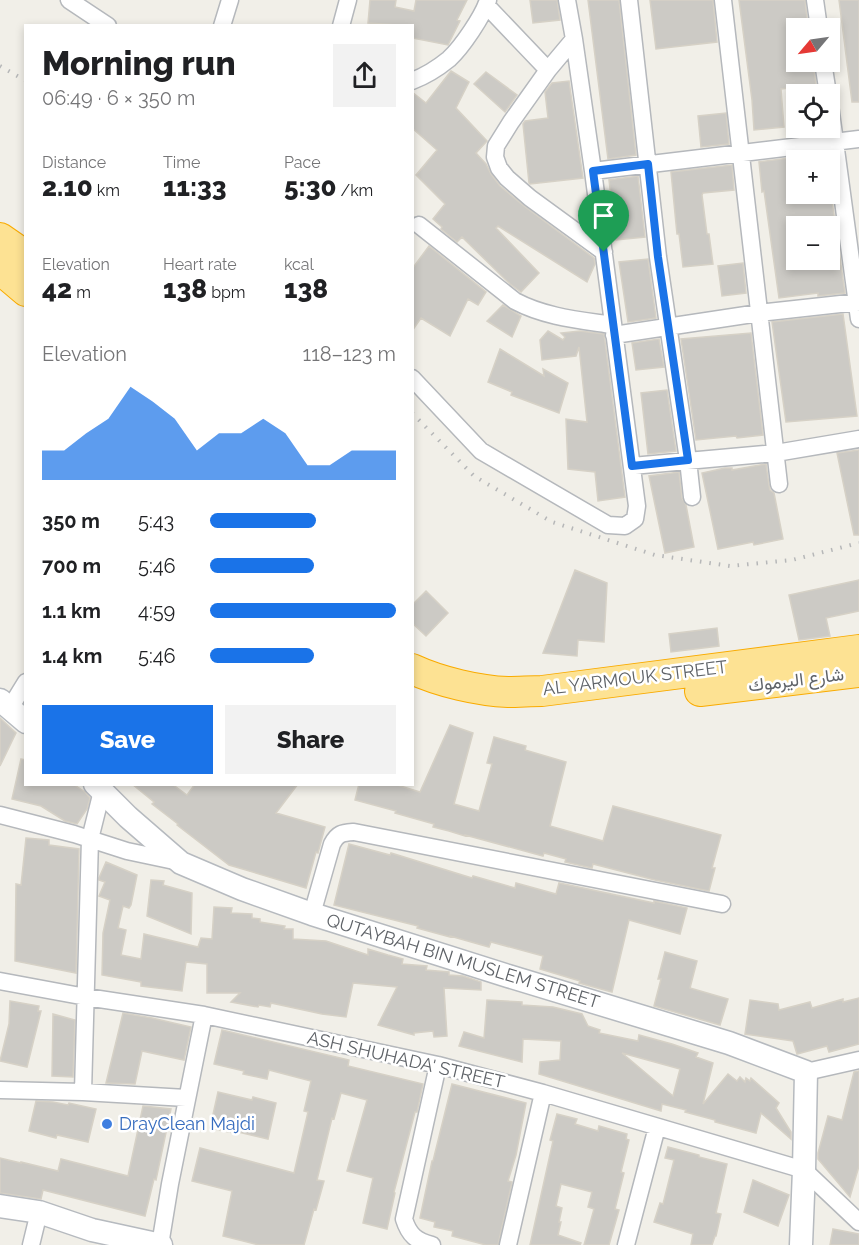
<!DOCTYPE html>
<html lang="en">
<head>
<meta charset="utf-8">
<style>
	:root { --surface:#fff; --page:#f2f2f2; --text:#202124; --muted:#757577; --accent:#1a73e8 }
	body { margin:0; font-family:Raleway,Vazirmatn,sans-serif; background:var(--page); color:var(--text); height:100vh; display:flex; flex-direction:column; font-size:22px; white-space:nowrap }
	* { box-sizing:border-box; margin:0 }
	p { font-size:20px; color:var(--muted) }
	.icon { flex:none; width:33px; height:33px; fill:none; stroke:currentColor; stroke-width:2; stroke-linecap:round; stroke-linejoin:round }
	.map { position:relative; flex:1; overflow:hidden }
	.side { position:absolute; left:24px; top:24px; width:390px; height:762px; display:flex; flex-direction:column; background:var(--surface); border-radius:0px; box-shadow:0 3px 9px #0003 }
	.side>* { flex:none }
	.needle { width:39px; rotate:241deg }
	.fabs { position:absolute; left:786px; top:18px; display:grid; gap:12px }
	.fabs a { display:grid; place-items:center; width:54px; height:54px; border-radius:0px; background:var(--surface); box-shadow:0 3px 9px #0003; font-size:30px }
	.pin { position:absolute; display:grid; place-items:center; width:51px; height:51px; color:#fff; margin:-62px -26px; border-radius:50% 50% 50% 0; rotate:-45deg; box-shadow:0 0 6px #0007 }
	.pin .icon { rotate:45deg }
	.round { display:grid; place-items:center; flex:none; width:63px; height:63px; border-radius:0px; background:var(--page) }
	.headline { display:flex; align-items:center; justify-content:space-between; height:102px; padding:0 18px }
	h1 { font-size:33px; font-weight:800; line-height:45px }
	.figures { display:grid; grid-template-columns:repeat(3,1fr); gap:9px; height:102px; padding:6px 18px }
	.figures div { display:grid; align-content:center }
	.figures b { font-size:26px; font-weight:800 }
	.figures small { font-size:16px; font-weight:400 }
	.figures p { font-size:16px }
	.chart { height:168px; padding:12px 18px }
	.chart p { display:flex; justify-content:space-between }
	.chart svg { width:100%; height:108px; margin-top:6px; fill:var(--accent); opacity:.7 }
	.button { display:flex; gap:12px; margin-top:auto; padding:12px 18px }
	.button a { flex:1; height:69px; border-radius:0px; background:var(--accent); color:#fff; font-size:24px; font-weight:800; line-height:69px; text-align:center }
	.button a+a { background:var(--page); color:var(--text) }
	ul { padding:0 18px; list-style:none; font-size:20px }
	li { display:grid; grid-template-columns:96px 72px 1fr; align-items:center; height:45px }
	li i { height:15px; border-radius:8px; background:var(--accent) }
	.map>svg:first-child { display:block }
</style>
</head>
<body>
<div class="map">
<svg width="859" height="1245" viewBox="0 0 859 1245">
	<rect width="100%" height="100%" fill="#f1efe8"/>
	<path fill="#cccac5" stroke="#d6d1c6" stroke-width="1.5" fill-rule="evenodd" d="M370 0H396L395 7 414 11 416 0H467L457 20 460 21 448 45 412 38V26L368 23Z
		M530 0H557L560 20 533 23Z
		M588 0H619L636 155 608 159Z
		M650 0H713L717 42 656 49Z
		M739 0H805L808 28H796V62H813L816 85 781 89 784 127 754 130 752 100Z
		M839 0H859V102H852Z
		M451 71 469 82 456 108 487 141 476 153 486 164 491 174 500 186 524 206 594 258 595 264 587 282 498 226 496 228 539 273 521 292 510 284 462 237 457 242 441 229 442 227 433 219 445 204 416 175 437 150 412 128V92L426 103Z
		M486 72 517 95 505 112 474 84Z
		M569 81 583 178 530 184 529 183 523 124 525 121 548 118 545 92 552 83Z
		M726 113 729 144 701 147 698 116Z
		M789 158 793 193 794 192 795 196 831 194 835 222 796 226V260H830V231L836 230 845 293 818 296V293L779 298 764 191 762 192 759 162Z
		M732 165 734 190 703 193 702 195 707 234H709L713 264 683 267 679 234H677L671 172Z
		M638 176 645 237 616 240 609 180Z
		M429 246 486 292 478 305 468 299 450 336 421 318 412 331V269Z
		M648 259 656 318 628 322 619 262Z
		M743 263 746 293 722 296 718 266Z
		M503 305 521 316 512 337 487 321Z
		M843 314 857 416 786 422 772 322Z
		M548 331 563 340 565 337 561 333 580 331 604 334 625 497 598 501 595 472 568 469 566 419 587 422 579 347 576 356 542 360 540 340Z
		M751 333 763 435 737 438 736 436 696 440 681 339Z
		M659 339 664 367 636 370 632 343Z
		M500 349 544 376 543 369 568 383 559 413 511 395 512 392 488 382Z
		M667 390 676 451 648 454 641 393Z
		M859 450V535H854L837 453Z
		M766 464 769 485 770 490 774 493 783 539 754 545 753 542 718 549 702 473 725 468H732V470Z
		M679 472 682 498 686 505 694 547 665 553 649 476Z
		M575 570 607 583 604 642 578 640 577 656 543 653Z
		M859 580V611L826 618 830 636 799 640 789 595Z
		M426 591 448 613 426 636 412 623V605Z
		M717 628 719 646 671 652 669 634Z
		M0 718 16 733 0 766Z
		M450 725 473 733 454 804 479 811 492 764 487 763 494 737 526 746 525 750 566 762 550 826 603 841 613 806 721 835 712 868H715L709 891 655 880 593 864 592 868 565 862 566 859 544 853 543 856 465 835V836L449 831 433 827 434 824 395 813 396 811 355 800 359 784H394L420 792Z
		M21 759 26 760V784H73L85 792 90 798 87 809 77 824 65 821 41 806 12 799Z
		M132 784H172L187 795 195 784H298L276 813 325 827 318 853 316 852 306 888 229 865 177 825 178 824 152 804 154 802Z
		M26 838 49 840V845L79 849 76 973 15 961 16 884 21 885Z
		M349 844 390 855 391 853 472 878 473 876 515 888 516 883 556 894 559 883 654 903V901L687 908 680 934 629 920 612 992 579 983 580 981 540 969 543 956 491 942 489 947 450 936V937L417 928 418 926 334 905Z
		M106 862 137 875 131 905 129 908 123 906 118 928 126 930 121 955 141 959 144 934 198 947 201 938 212 939 214 907 232 908 231 913 252 914V918L260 919V922L285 926 284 929H293V939L326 941 368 955V949L388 955 403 959 402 964 427 966 426 970 449 972V975L463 976 481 982V990L444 988 447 1036 434 1037 433 1031 414 1033V1035L378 1025 397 987 353 983 346 1017 322 1014 271 1003 270 1007 259 1005 258 1007 231 1002 240 993H207V964L186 962 182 991 141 986V982L102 975 103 933 110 900 99 896 105 882 99 880V878Z
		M151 880 164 881 163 885 192 893 191 934 147 916Z
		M665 952 697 961 690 988 728 999 720 1025 654 1006 661 979H658Z
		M859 998V1044L829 1052 827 1046 797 1054 793 1041 745 1034 750 1000 778 1004 779 1010 810 1002 812 1008 843 999V1002Z
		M487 1000 522 1002V1005L553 1007 582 1014 588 1026 600 1030 599 1033 638 1041 639 1035 672 1044 698 1053 696 1057 713 1063 703 1104 728 1074 737 1081 740 1077 745 1082 746 1078 750 1081 751 1078 779 1103 776 1108 791 1132V1139L761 1113 756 1133 715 1122V1120L685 1112 686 1110 662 1104 661 1111 539 1074 540 1062 560 1060 561 1041 523 1039 522 1062 459 1046 464 1032 484 1038ZM622 1053 680 1069 673 1096Z
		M10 1001 39 1006 38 1011H41L27 1067 0 1061 9 1024Z
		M123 1013 152 1018 191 1027 184 1060 142 1051 135 1084 106 1083Z
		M53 1014 75 1020 73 1077 52 1076Z
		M222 1030 349 1060 348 1066 423 1084 417 1112H415L394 1192 395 1193 387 1229 363 1223 373 1178 347 1171 367 1100 341 1093 334 1119 332 1118 317 1180 324 1181 316 1210 314 1209 304 1245H259L223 1236 232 1191 192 1181 200 1148 294 1173 308 1112 304 1111 311 1081 269 1070 267 1079 243 1074 244 1071 214 1064Z
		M859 1071V1166L850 1197 818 1159V1153L828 1116 842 1120 854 1072Z
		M452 1084 526 1103 516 1155 508 1181 512 1182 498 1245H486L452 1236 453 1231 434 1227 435 1222 420 1218 432 1161H433Z
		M218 1092 252 1100 253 1097 276 1103 268 1139 234 1131 233 1133 210 1128Z
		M36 1101 53 1102 68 1105 69 1103 96 1109 88 1142 57 1135 56 1138 29 1131Z
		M143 1106 171 1109 156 1180 154 1179 145 1216 43 1190 41 1199 0 1193V1158L21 1163V1162L58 1171 61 1159 128 1176Z
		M557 1114 577 1119 575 1124 598 1131 599 1126 627 1134 626 1139 629 1140 621 1172 624 1173 615 1209 619 1210 609 1245H584L594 1209 588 1207 592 1192 561 1184 556 1206 562 1208 559 1222H561L558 1235 581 1243 580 1245H530L553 1141 550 1140Z
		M668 1147 699 1155V1157L727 1164 716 1213 721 1214 716 1236H715L712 1245H691L693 1234 654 1222 660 1203 663 1204 674 1160 665 1158Z
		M753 1180 789 1195 778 1226 744 1212Z
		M833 1229 859 1234V1245H830Z"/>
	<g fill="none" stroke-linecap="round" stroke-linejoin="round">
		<defs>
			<path id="street" d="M69 0 108 26
				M629 0 658 257 688 460 692 497
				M723 0 779 484
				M815 0 819 28
				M486 5 548 70
				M222 26 230 0
				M341 26 348 0
				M574 39 548 70 511 122 496 146 495 157 499 168 507 178 530 198 604 252
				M823 62 828 94
				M412 81C425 76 438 68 449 59 462 47 483 16 488 0
				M830 105 859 319
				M593 171 859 139
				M419 225 515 301C545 317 579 320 612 325
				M614 335 759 313 859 302
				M412 378 481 451 608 525 625 526 635 519 637 506 593 171 574 39 567 0
				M632 466 776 453 859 439
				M10 708 26 682
				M0 815 74 834 127 851 179 862
				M312 914 332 844C338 833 342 833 354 832L722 904
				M0 981 86 997 204 1015 438 1065 543 1093 804 1170 859 1222
				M806 1072 859 1060
				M0 1090 83 1092 186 1098
				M83 1092 90 839 102 791
				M31 1245 39 1212
				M160 1245 170 1184 204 1015
				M432 1245C416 1241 409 1235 404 1219L438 1065
				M508 1245 543 1093
				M626 1245 657 1127"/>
			<path id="secondary" d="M0 700 26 722
				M95 784 128 817 181 863 242 889 312 914 508 976 729 1043 806 1072 804 1170 801 1245
				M0 1206 39 1212 92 1230 161 1245"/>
			<path id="highway" d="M0 238 26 256
				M0 269 26 291
				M412 669C440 682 479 691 508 692 519 692 531 691 542 691L859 650
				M700 691 859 672"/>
		</defs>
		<use href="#street" stroke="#b5b8bc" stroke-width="19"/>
		<use href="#secondary" stroke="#b6babf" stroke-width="25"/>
		<use href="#highway" stroke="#f9ab00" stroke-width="32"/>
		<use href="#street" stroke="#fff" stroke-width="16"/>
		<use href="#secondary" stroke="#fff" stroke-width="22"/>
		<use href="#highway" stroke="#fde293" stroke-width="30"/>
		<path stroke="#b6b7b8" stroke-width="4" stroke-dasharray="1.5 8" stroke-linecap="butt" d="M0 66 26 81
			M412 413 474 476 552 522 655 555 730 566 792 560 859 543"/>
	</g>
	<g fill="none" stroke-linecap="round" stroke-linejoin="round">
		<defs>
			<path id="route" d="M648 164 658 257 688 460 632 466 593 171Z"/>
		</defs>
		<use href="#route" stroke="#fff" stroke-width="12"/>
		<use href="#route" stroke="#1a73e8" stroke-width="8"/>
	</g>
	<circle fill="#3f7fe0" stroke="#fff" stroke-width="2" cx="107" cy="1124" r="6"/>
	<g text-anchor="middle" stroke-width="5" stroke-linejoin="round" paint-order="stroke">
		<g font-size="18" fill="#5f6368" stroke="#fff">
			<text transform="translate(635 678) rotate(-7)" y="6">AL YARMOUK STREET</text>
			<text transform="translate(796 680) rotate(-7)" y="6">شارع اليرموك</text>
			<text transform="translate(463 961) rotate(17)" y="6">QUTAYBAH BIN MUSLEM STREET</text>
			<text transform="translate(406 1060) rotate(13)" y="6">ASH SHUHADA' STREET</text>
		</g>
		<g font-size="18" fill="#366cbe" stroke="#fff" text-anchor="start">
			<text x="119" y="1130">DrayClean Majdi</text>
		</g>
	</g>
</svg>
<div class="fabs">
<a><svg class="needle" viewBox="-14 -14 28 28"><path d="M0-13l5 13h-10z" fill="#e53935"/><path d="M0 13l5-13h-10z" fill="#757577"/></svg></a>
<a><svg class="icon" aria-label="locate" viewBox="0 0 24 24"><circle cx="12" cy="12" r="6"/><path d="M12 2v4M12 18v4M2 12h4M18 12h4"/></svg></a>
<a>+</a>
<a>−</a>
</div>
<div class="pin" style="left:604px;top:252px;background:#1e9e55"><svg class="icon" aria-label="arrive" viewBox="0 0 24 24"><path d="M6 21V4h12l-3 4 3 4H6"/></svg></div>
<section class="side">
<div class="headline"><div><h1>Morning run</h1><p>06:49 · 6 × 350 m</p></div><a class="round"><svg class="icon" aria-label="share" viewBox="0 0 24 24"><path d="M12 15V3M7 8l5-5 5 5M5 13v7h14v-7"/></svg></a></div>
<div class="figures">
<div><p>Distance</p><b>2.10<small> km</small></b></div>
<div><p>Time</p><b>11:33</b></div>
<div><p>Pace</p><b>5:30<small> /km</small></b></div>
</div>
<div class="figures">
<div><p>Elevation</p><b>42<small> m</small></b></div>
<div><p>Heart rate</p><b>138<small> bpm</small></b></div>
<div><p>kcal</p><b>138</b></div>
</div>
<div class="chart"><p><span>Elevation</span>118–123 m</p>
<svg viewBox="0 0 160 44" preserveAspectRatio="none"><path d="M0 44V32L10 32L20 25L30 19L40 6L50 12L60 19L70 32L80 25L90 25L100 19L110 25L120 38L130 38L140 32L150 32L160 32V44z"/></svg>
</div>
<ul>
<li><b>350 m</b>5:43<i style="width:57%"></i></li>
<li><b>700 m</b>5:46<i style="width:56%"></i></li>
<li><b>1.1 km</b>4:59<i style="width:100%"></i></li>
<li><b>1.4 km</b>5:46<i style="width:56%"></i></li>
</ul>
<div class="button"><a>Save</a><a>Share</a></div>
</section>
</div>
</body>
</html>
